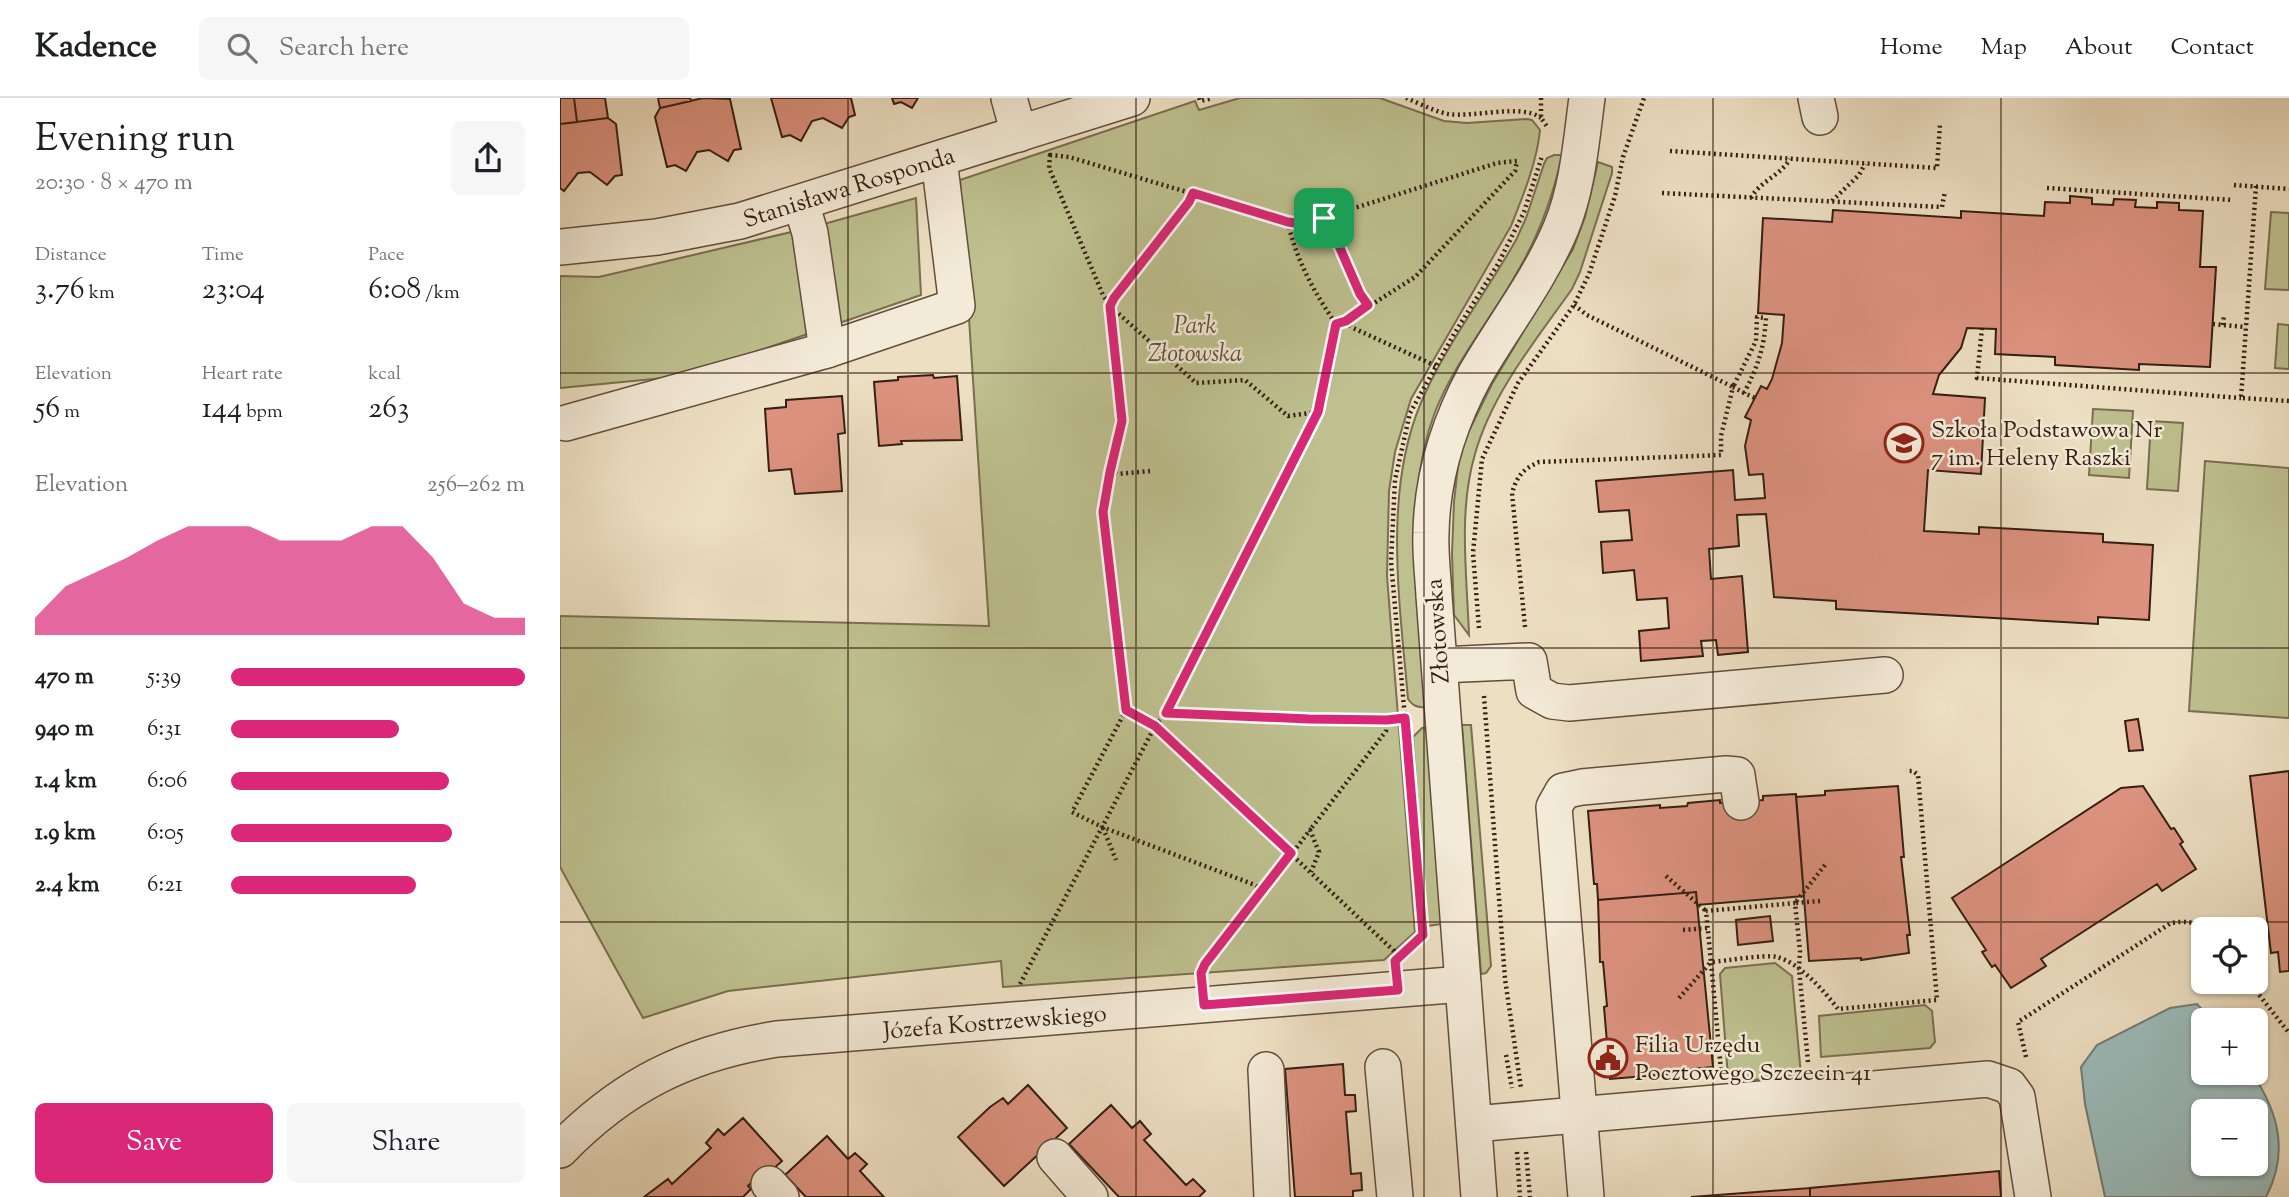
<!DOCTYPE html>
<html lang="en">
<head>
<meta charset="utf-8">
<style>
	:root { --surface:#fff; --page:#f6f6f6; --text:#202124; --muted:#757577; --line:#e0e0e0; --accent:#db2777 }
	body { margin:0; font-family:"Sorts Mill Goudy",serif; background:var(--page); color:var(--text); height:100vh; display:flex; flex-direction:column; font-size:26px; white-space:nowrap }
	* { box-sizing:border-box; margin:0 }
	p { font-size:23px; color:var(--muted) }
	.icon { flex:none; width:38px; height:38px; fill:none; stroke:currentColor; stroke-width:2; stroke-linecap:round; stroke-linejoin:round }
	.map { position:relative; flex:1; overflow:hidden }
	.sheet { display:flex; flex-direction:column; background:var(--surface); width:560px }
	.sheet>* { flex:none }
	.buttons { position:absolute; left:1631px; top:819px; display:grid; gap:14px }
	.buttons a { display:grid; place-items:center; width:77px; height:77px; border-radius:10px; background:var(--surface); box-shadow:0 2px 5px #0004; font-size:35px }
	.pin { position:absolute; display:grid; place-items:center; width:60px; height:60px; color:#fff; margin:-30px; border-radius:14px; box-shadow:0 4px 10px #0006 }
	.round { display:grid; place-items:center; flex:none; width:74px; height:74px; border-radius:10px; background:var(--page) }
	.head { display:flex; align-items:center; justify-content:space-between; height:119px; padding:0 35px }
	h1 { font-size:38px; font-weight:600; line-height:52px }
	.stats { display:grid; grid-template-columns:repeat(3,1fr); gap:10px; height:119px; padding:7px 35px }
	.stats div { display:grid; align-content:center }
	.stats b { font-size:30px; font-weight:600 }
	.stats small { font-size:19px; font-weight:400 }
	.stats p { font-size:19px }
	.chart { height:196px; padding:14px 35px }
	.chart p { display:flex; justify-content:space-between }
	.chart svg { width:100%; height:126px; margin-top:7px; fill:var(--accent); opacity:.7 }
	.button { display:flex; gap:14px; margin-top:auto; padding:14px 35px }
	.button a { flex:1; height:80px; border-radius:10px; background:var(--accent); color:#fff; font-size:28px; font-weight:600; line-height:80px; text-align:center }
	.button a+a { background:var(--page); color:var(--text) }
	ul { padding:0 35px; list-style:none; font-size:23px }
	li { display:grid; grid-template-columns:112px 84px 1fr; align-items:center; height:52px }
	li i { height:18px; border-radius:9px; background:var(--accent) }
	header { display:flex; align-items:center; gap:42px; box-sizing:border-box; height:98px; padding:0 35px; background:var(--surface); border-bottom:2px solid var(--line) }
	header strong { font-size:33px }
	nav { display:flex; gap:38px; margin-inline-start:auto; font-size:24px }
	.search { width:490px; height:63px; background:var(--page); display:flex; align-items:center; gap:18px; box-sizing:border-box; padding:0 24px; border-radius:10px; color:var(--muted); font-size:26px }
	main { display:flex; flex:1; min-height:0 }
	.map>svg:first-child { display:block }
</style>
</head>
<body>
<header>
<strong>Kadence</strong>
<div class="search"><svg class="icon" aria-label="search" viewBox="0 0 24 24"><circle cx="10" cy="10" r="6"/><path d="M15 15l6 6"/></svg>Search here</div>
<nav><a>Home</a><a>Map</a><a>About</a><a>Contact</a></nav>
</header>
<main>
<section class="sheet">
<div class="head"><div><h1>Evening run</h1><p>20:30 · 8 × 470 m</p></div><a class="round"><svg class="icon" aria-label="share" viewBox="0 0 24 24"><path d="M12 15V3M7 8l5-5 5 5M5 13v7h14v-7"/></svg></a></div>
<div class="stats">
<div><p>Distance</p><b>3.76<small> km</small></b></div>
<div><p>Time</p><b>23:04</b></div>
<div><p>Pace</p><b>6:08<small> /km</small></b></div>
</div>
<div class="stats">
<div><p>Elevation</p><b>56<small> m</small></b></div>
<div><p>Heart rate</p><b>144<small> bpm</small></b></div>
<div><p>kcal</p><b>263</b></div>
</div>
<div class="chart"><p><span>Elevation</span>256–262 m</p>
<svg viewBox="0 0 160 44" preserveAspectRatio="none"><path d="M0 44V38L10 27L20 22L30 17L40 11L50 6L60 6L70 6L80 11L90 11L100 11L110 6L120 6L130 17L140 33L150 38L160 38V44z"/></svg>
</div>
<ul>
<li><b>470 m</b>5:39<i style="width:100%"></i></li>
<li><b>940 m</b>6:31<i style="width:57%"></i></li>
<li><b>1.4 km</b>6:06<i style="width:74%"></i></li>
<li><b>1.9 km</b>6:05<i style="width:75%"></i></li>
<li><b>2.4 km</b>6:21<i style="width:63%"></i></li>
</ul>
<div class="button"><a>Save</a><a>Share</a></div>
</section>
<div class="map">
<svg width="1729" height="1099" viewBox="0 0 1729 1099">
	<rect width="100%" height="100%" fill="#eddfc2"/>
	<filter id="stains"><feTurbulence type="fractalNoise" baseFrequency=".00286" numOctaves="4"/><feColorMatrix values="0 0 0 0 .2 0 0 0 0 .09 0 0 0 0 .02 0 0 0 .5 -.17"/></filter>
	<radialGradient id="worn" r=".72"><stop offset=".6" stop-color="#630" stop-opacity="0"/><stop offset="1" stop-color="#630" stop-opacity=".3"/></radialGradient>
	<path fill="#bec08f" stroke="#7a6f50" stroke-width="2" d="M680 0H820L884 23 907 25 967 21 972 22 980 32C977 64 963 98 951 128L851 301 835 354 829 393 827 478 855 834 824 862 443 889 441 863 168 893 83 920 0 769V518L429 528 400 82 635 3 639 12Z
		M994 57H1002C994 94 982 129 964 162 937 214 897 259 875 314 852 374 856 429 859 492 861 531 864 570 866 609 858 610 853 608 848 601 840 507 823 397 860 307 884 249 925 197 956 142L966 120 984 66 987 60Z
		M1038 64 1052 69V75L1020 174 1012 191C976 242 932 295 915 356 898 413 907 478 909 537L894 517 892 456 894 404 898 368 904 343 932 286 1013 151 1025 119Z
		M356 100 361 197 125 278 0 290V178L39 179 257 128Z
		M1711 114 1729 115V192L1705 191Z
		M1718 226 1729 227V271L1715 270Z
		M1533 311 1573 313 1569 380 1529 377Z
		M1591 323 1623 325 1618 393 1587 391Z
		M1645 363 1729 370V620L1629 613Z
		M902 627H911L931 868 926 875 921 876Z
		M862 630H867L882 826 867 828 853 639Z
		M1215 865 1232 878 1241 977 1174 984 1168 979 1160 876 1165 870Z
		M1365 907 1372 913 1375 944 1370 950 1261 959 1259 918Z"/>
	<path fill="#9bbbba" stroke="#727c77" stroke-width="2" fill-rule="evenodd" d="M1637 906 1652 922H1643V975H1692C1719 1015 1729 1055 1706 1099H1545L1525 1006 1521 969 1537 947 1610 910ZM1643 1013H1696V1066H1643Z"/>
	<path fill="#dc927f" stroke="#351e12" stroke-width="2" d="M0 0H14L17 24 0 26Z
		M14 0H45L48 20 17 24Z
		M98 0H130L131 3 100 10Z
		M143 0 170 1 181 51 174 52 168 63 149 52 137 54 126 73 115 67 107 69 95 19 100 10Z
		M211 0H291L295 17 289 19 282 30 263 20 252 23 241 43 230 37 222 39Z
		M332 0H358L352 10 341 4 334 6Z
		M48 20 56 26 62 77 55 78 47 87 30 74 18 75 4 93 0 90V26Z
		M1510 98 1532 100V106L1553 107 1554 101 1576 102 1575 109 1597 110V104L1619 105V112L1643 113 1640 169H1656L1650 269 1579 266V272L1495 267V259L1435 256 1436 231 1407 230 1401 250 1379 277 1373 296 1425 300 1421 376 1368 372 1364 433 1419 436V429L1543 436V444L1593 447 1589 522 1538 519V526L1276 511V503L1214 499 1206 416 1177 417 1179 448 1149 451 1151 481 1182 478 1188 554 1158 557 1156 542 1141 543 1143 558 1081 563 1079 533 1109 530 1107 500 1077 502 1074 472 1043 475 1041 444 1072 442 1069 412 1039 414 1036 383 1173 372 1175 402 1205 400 1203 376 1189 377 1185 348 1191 322 1185 319 1201 288 1207 291 1212 281 1222 245 1224 217 1198 215 1203 120 1272 124 1273 112 1401 120V113L1484 118 1485 104 1510 105Z
		M373 277 374 280 397 278 402 342 341 343 342 346 319 348 314 284 338 282V279Z
		M282 298 285 335 278 336 282 393 235 396 231 371 209 373 205 311 226 309V302Z
		M1578 621 1583 652 1569 653 1565 623Z
		M1729 673V873L1720 874 1718 854 1711 855 1690 678Z
		M1338 688 1344 759H1341L1350 837H1347L1349 855 1301 862V860L1249 863 1236 699 1265 697V693Z
		M1583 688 1611 731 1614 730 1623 744 1620 746 1636 771 1602 793 1597 786 1481 861 1486 868 1451 890 1435 867 1432 869 1422 854 1426 852 1392 800 1561 690Z
		M1236 696 1244 798 1137 807 1136 794 1038 802 1037 786H1034L1028 713 1100 707V710L1127 708 1128 705 1160 702V705L1203 702V698Z
		M1136 794 1153 969 1122 972V975L1050 981 1044 909 1047 908 1043 864H1040L1038 802Z
		M1210 818 1213 843 1178 847 1176 822Z
		M783 966 785 997H795L796 1013 786 1014 791 1076 801 1075 802 1092 793 1093V1099H735L725 971Z
		M468 987 507 1030 444 1088 398 1039 430 1009 443 1000 448 1006Z
		M551 1007 572 1030 580 1023 591 1036 584 1042 626 1087 633 1081 645 1093 639 1099H559L509 1046Z
		M183 1020 222 1063 201 1082 198 1078 188 1088 191 1091 183 1099H84L108 1081 112 1086 151 1050 146 1045 158 1031 164 1037Z
		M267 1038 288 1061 295 1055 307 1066 300 1073 324 1099H246L225 1077Z
		M1439 1073 1441 1099H1250V1090Z
		M1250 1090V1099H1131Z"/>
	<g fill="none" stroke-linecap="round" stroke-linejoin="round">
		<defs>
			<g id="minor">
				<path d="M449 0 459 36"/>
				<path d="M1256 0 1260 19"/>
				<path d="M241 105 250 135 267 252"/>
				<path id="s1" d="M0 149 97 139 180 123 572 0"/>
				<path d="M6 325 267 252 397 208 379 61"/>
				<path d="M880 567 969 563 974 593 992 603 1009 605 1325 577"/>
				<path d="M823 969 835 1099"/>
				<path d="M706 972 712 1099"/>
				<path d="M914 1026 1428 981 1449 988 1457 999 1473 1099"/>
				<path id="s2" d="M0 1052C63 987 128 955 217 941L903 886"/>
				<path d="M495 1059 530 1099"/>
				<path d="M209 1086 221 1099"/>
				<path d="M919 1099 874 498C873 477 870 456 871 435 872 380 889 325 915 277 943 228 979 183 1001 130 1018 89 1021 44 1027 0"/>
				<path d="M1026 1099 994 709 1003 693 1022 689 1166 676 1177 677 1181 704"/>
			</g>
		</defs>
		<use href="#minor" stroke="#634e3e" stroke-width="38"/>
		<path stroke="#351e12" stroke-width="4.5" stroke-dasharray="2 3.5" stroke-linecap="butt" d="M639 0 640 3 653 0
			M846 0C859 5 873 13 888 16 914 20 961 5 981 20
			M981 0V20L988 30
			M1110 53 1377 70 1380 26
			M490 57 509 59 728 124 744 126 937 65 957 63 955 73 855 179 786 223 776 226 758 314 728 318 685 282 636 285 550 208 543 197 489 70Z
			M1674 87 1729 91
			M1696 88 1681 300 1729 303
			M1487 90 1673 102
			M1102 95 1382 109 1385 93
			M1191 100C1200 83 1220 78 1230 61
			M1272 103 1299 77 1305 66
			M764 120 773 134 800 196 808 207
			M728 124C735 160 755 196 776 226
			M1014 207 1027 217 1173 289 1196 243 1197 219 1206 220C1204 251 1198 268 1184 295L1195 300
			M786 223 791 229 876 268
			M1653 226 1686 229
			M1663 227 1664 216
			M1422 230 1417 280 1681 300
			M590 373 558 376 550 374 562 323 550 208 554 199 629 104 633 95
			M550 374 543 414 566 612 595 628 834 853V856
			M965 529 952 395C957 378 963 371 979 364L1161 357V338L1173 289 1184 295
			M919 530 913 455 922 361 958 285 1014 207 1029 176 1055 98 1063 59 1084 0
			M924 598 945 881 961 990
			M566 612 512 714 542 729 695 787 702 792
			M606 615 758 314
			M851 620H845L831 464 835 382 850 315 894 236 938 166 964 114 982 58
			M827 622 845 620 848 662
			M543 730 556 762
			M1106 778 1146 813
			M1260 803 1235 805 1265 767
			M1123 832 1148 830
			M843 856 863 837V834
			M643 872 750 732 759 754 751 774
			M1689 884 1729 935
			M460 886 595 628 606 615 827 622 826 633 750 732
			M1119 900 1151 864 1161 972
			M946 957 952 990
			M1466 959 1458 924 1611 825C1624 823 1635 823 1645 831
			M1248 964 1239 871 1240 853 1235 805 1146 813 1151 864C1166 863 1205 856 1217 859 1240 865 1264 893 1278 911L1377 902 1358 677 1353 673H1346
			M957 1054 960 1099
			M966 1054 970 1099"/>
		<use href="#minor" stroke="#f3ead7" stroke-width="35"/>
	</g>
	<g fill="none" stroke-linecap="round" stroke-linejoin="round">
		<defs>
			<path id="route" d="M633 95 728 124 744 126 764 120 773 134 800 196 808 207 786 223 776 226 758 314 606 615 749 621 827 622 845 620 863 837 835 863 838 892 644 907 641 875 645 866 731 755 595 628 566 612 543 414 550 374 562 323 550 208 554 200 629 104Z"/>
		</defs>
		<use href="#route" stroke="#fff" stroke-width="14"/>
		<use href="#route" stroke="#db2777" stroke-width="9"/>
	</g>
	<path fill="none" stroke="#351e12" stroke-width="2" stroke-opacity="0.55" d="M288 0V1099M576 0V1099M864 0V1099M1153 0V1099M1441 0V1099M0 275H1729M0 550H1729M0 824H1729"/>
	<defs>
		<symbol id="school-ring" viewBox="-11 -11 22 22"><circle r="9.5" fill="#f3ead7" stroke="#8f2418" stroke-width="1.5"/><path d="M0-5L7-2L0 1L-7-2ZM-4 1L0 2.5L4 1V4Q0 6-4 4Z" fill="#8f2418"/></symbol>
		<symbol id="civic-ring" viewBox="-11 -11 22 22"><circle r="9.5" fill="#f3ead7" stroke="#8f2418" stroke-width="1.5"/><path d="M-.6-6.5H3V-4.5H.6V-3L4-1V1h2V6H-6V1h2V-1L-.6-3ZM-1.2 2.5V6h2.4V2.5Z" fill="#8f2418"/></symbol>
	</defs>
	<g fill-rule="evenodd">
		<use href="#school-ring" x="1322" y="323" width="44" height="44"/>
		<use href="#civic-ring" x="1026" y="938" width="44" height="44"/>
	</g>
	<g text-anchor="middle" stroke-width="5" stroke-linejoin="round" paint-order="stroke">
		<g font-size="24" fill="#351e12" stroke="#f3ead7">
			<text dy="8" stroke="none"><textPath href="#s1" startOffset="296">Stanisława Rosponda</textPath></text>
			<text transform="translate(877 533) rotate(-94)" y="8">Złotowska</text>
			<text dy="8" stroke="none"><textPath href="#s2" startOffset="467">Józefa Kostrzewskiego</textPath></text>
		</g>
		<g font-size="24" font-style="italic" fill="#5e4f38" stroke="#f3ead7">
			<text x="635" y="235">Park<tspan x="635" dy="28">Złotowska</tspan></text>
		</g>
		<g font-size="24" fill="#351e12" stroke="#f3ead7" text-anchor="start">
			<text x="1371" y="339">Szkoła Podstawowa Nr<tspan x="1371" dy="28">7 im. Heleny Raszki</tspan></text>
			<text x="1075" y="954">Filia Urzędu<tspan x="1075" dy="28">Pocztowego Szczecin 41</tspan></text>
		</g>
	</g>
	<rect width="100%" height="100%" filter="url(#stains)"/>
	<rect width="100%" height="100%" fill="url(#worn)"/>
</svg>
<div class="buttons">
<a><svg class="icon" aria-label="locate" viewBox="0 0 24 24"><circle cx="12" cy="12" r="6"/><path d="M12 2v4M12 18v4M2 12h4M18 12h4"/></svg></a>
<a>+</a>
<a>−</a>
</div>
<div class="pin" style="left:764px;top:120px;background:#1e9e55"><svg class="icon" aria-label="arrive" viewBox="0 0 24 24"><path d="M6 21V4h12l-3 4 3 4H6"/></svg></div>
</div>
</main>
</body>
</html>
